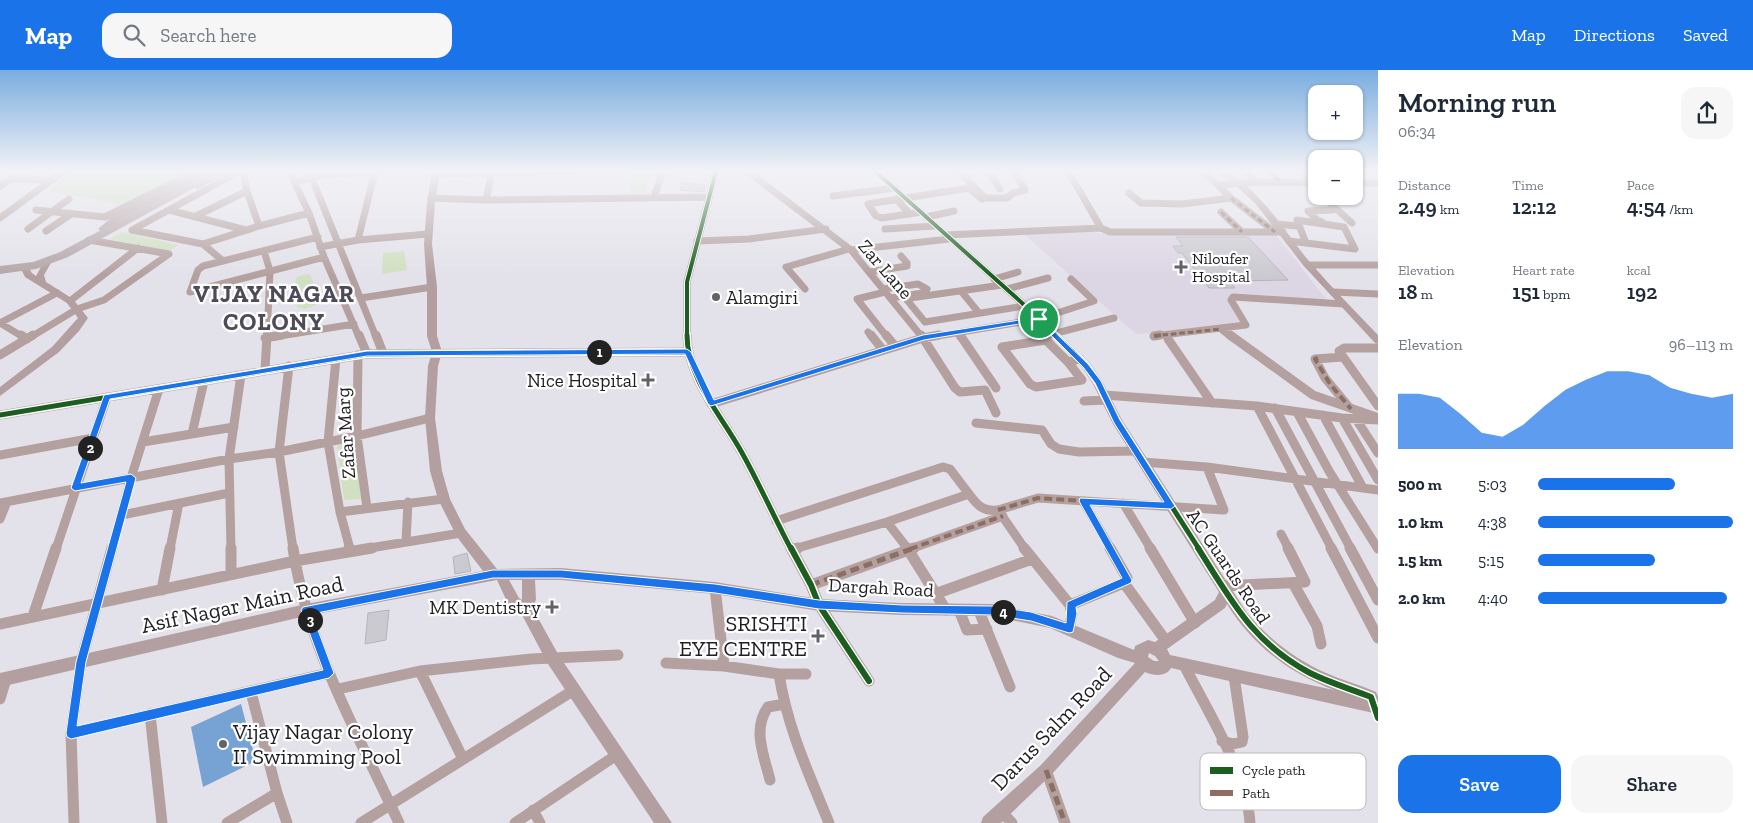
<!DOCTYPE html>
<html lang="en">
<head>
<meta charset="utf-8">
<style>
	:root { --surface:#fff; --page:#f6f6f7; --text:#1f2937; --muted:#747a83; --accent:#1a73e8 }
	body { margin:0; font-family:"Zilla Slab",serif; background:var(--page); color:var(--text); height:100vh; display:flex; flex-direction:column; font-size:19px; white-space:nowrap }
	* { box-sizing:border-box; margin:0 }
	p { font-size:16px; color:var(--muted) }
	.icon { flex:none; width:28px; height:28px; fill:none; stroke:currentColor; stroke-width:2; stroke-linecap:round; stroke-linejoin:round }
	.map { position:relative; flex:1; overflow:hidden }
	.side { display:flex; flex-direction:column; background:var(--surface); width:375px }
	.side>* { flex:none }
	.buttons { position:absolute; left:1308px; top:15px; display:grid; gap:10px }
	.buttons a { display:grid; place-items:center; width:55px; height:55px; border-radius:10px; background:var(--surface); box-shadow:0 1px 4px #0004; font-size:25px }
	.pin { position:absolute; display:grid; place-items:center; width:42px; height:42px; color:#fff; margin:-21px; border:2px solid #fff; border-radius:50%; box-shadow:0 1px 5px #0007 }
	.km { position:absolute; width:25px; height:25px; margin:-12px; border-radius:50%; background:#222; color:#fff; font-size:14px; line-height:25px; text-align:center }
	.round { display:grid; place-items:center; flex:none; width:52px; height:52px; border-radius:15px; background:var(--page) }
	.headline { display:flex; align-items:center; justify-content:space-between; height:85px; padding:0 20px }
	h1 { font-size:28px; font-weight:600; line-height:38px }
	.figures { display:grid; grid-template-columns:repeat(3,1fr); gap:8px; height:85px; padding:5px 20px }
	.figures div { display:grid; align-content:center }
	.figures b { font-size:21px; font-weight:600 }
	.figures small { font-size:14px; font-weight:400 }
	.figures p { font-size:14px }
	.chart { height:140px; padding:10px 20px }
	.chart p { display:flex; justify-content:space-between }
	.chart svg { width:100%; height:90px; margin-top:5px; fill:var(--accent); opacity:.7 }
	.button { display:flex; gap:10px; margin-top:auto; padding:10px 20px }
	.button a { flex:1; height:58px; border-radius:15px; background:var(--accent); color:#fff; font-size:20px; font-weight:600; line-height:58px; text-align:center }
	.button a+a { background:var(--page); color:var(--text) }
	ul { padding:0 20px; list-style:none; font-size:16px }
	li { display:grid; grid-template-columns:80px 60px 1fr; align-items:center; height:38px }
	li i { height:12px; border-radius:6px; background:var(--accent) }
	header { display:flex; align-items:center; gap:30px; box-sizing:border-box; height:70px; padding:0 25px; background:var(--accent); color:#fff }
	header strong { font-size:24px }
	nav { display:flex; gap:28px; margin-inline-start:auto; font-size:18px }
	.search { width:350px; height:45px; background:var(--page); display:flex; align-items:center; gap:12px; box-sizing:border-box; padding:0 18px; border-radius:15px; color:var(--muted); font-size:19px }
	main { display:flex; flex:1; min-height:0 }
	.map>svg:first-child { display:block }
</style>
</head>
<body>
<header>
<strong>Map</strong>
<div class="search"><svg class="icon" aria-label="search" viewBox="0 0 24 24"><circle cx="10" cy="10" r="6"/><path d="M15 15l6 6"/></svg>Search here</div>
<nav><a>Map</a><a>Directions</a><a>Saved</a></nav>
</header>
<main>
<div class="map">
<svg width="1378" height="753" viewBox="0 0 1378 753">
	<rect width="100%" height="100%" fill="#e3e2ea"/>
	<path fill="#dcd5e4" d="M1092 162 1107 164 1276 165 1329 233 1233 229 1248 254 1136 264 1023 163Z"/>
	<path fill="#d0e0c1" d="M69 101H192L125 135 49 121Z
		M653 101 644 123H631V102Z
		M122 162 179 175 169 181 109 169Z
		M404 181 407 200 382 204 383 183Z
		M307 204 310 205 322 233 305 239 297 237 296 210 297 207Z
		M355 373 361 429 344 430 337 375Z"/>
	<path fill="#76a2d4" d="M241 634 256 691 203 717 191 657Z"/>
	<path fill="#cacad0" stroke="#b5b4bb" d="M682 113 705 115 704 122 680 120Z
		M1176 167H1248L1288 210 1229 211 1235 218H1209L1182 183H1178L1173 176H1183Z
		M467 483 471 501 455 504 453 487Z
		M389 540 386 570 365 574 368 543Z"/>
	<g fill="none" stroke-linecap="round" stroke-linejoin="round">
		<path stroke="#b4a19f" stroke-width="7" d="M243 101 247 121 259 156
			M289 101 309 143 324 187 359 267
			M309 101 376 267
			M747 101 851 180 922 267
			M959 101 985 128H1007L1013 123 1025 120 1014 101
			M988 101 1000 119
			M1068 101 1101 158
			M1203 101 1231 128 1275 162
			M1246 101 1255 112
			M1270 101 1280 112
			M1305 101 1307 113 1316 121
			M435 104 576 101
			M294 112 323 105 378 101
			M1354 113H1378
			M1218 115 1255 112 1316 113
			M0 116 11 109 53 110
			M1129 123 1141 133 1182 134 1231 128
			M833 126 895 118
			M1322 126 1352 153
			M654 127 663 101
			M431 128 486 130 709 127
			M896 129 910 144
			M486 130 492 101
			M36 140 105 147 197 101
			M169 140 246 160
			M921 142 882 148 876 146 868 134 969 118 982 129
			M1221 142 1242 162
			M196 146 247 121
			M926 147 954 141
			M0 148 64 101
			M1297 150 1344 157 1355 179 1306 173Z
			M1322 152 1317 150 1308 141 1332 140
			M1276 154 1298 156
			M28 159 69 129
			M885 159 935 156
			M132 160 240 101
			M132 160 203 174 223 191
			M46 161 71 144
			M945 165 1101 158 1110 162H1283
			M358 170 375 101
			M697 171 749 169 826 159
			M1289 171 1306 173
			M203 174 259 156 309 143
			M320 177 358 170 428 164
			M851 180 949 169
			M264 181 270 201 267 267
			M1308 195H1378
			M869 202 907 196V193L901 186
			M994 209 1018 202
			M1002 215 910 228 907 230 925 252 1024 236
			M805 219 786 197 849 179
			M883 219 918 214 927 219 923 223 891 228
			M1007 219 1048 208
			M961 221 979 243
			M190 222 198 200 203 196 318 167
			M190 222 324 187
			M885 222 857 229 887 267
			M1333 222 1378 224
			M361 228 432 217
			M70 231 138 178
			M0 253 57 223
			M0 253 23 267
			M1221 259 1231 267
			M868 262 872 267
			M958 263 960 267
			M1049 265 1114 248
			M1154 266 1246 255 1231 230 1233 227 1343 234
			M31 267 77 239 104 230 169 184 89 170
			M274 267 354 254
			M687 267V212L716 101
			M932 267 1039 249 1094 231 1071 209"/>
		<path stroke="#b4a19f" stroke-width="9" d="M21 265 27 269
			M359 265 367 284
			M376 265 383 283
			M687 265C687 308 721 345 741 381 759 413 774 447 791 479
			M871 265 883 280
			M886 265 895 276
			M921 265 955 318 960 322 985 320 996 343
			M960 265 996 318
			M1230 265 1313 325 1376 347
			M1154 266 1160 265
			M265 268 282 265
			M1168 269 1212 333
			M1046 270 1068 292 1082 310 1036 317 1030 314 1002 277Z
			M1378 278H1344L1339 281 1378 336
			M0 285 33 265
			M358 285 357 366 367 438
			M1343 287 1315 289 1325 308 1349 337
			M336 289 328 372 340 442 350 479
			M1068 292 1080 289
			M289 296 279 382 293 479
			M265 300 267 265
			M1104 325 1257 336 1342 348 1378 350
			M1084 331 1106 330
			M711 334 923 268 939 265
			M1257 336 1332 479
			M1275 338 1351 479
			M1297 342 1329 401 1378 479
			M0 345 367 284 687 282
			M1323 345 1363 418
			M1342 348 1378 410
			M1356 349 1378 383
			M976 353 1042 360 1051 374 1059 379 1079 382 1136 381
			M192 364 204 311
			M143 372 234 357
			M0 385 93 368
			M1143 392 1207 397 1378 420
			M1083 431 1111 479
			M0 433 229 389 279 382 357 366 430 348
			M1123 433 1151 479
			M998 440 1038 428 1224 440 1207 397
			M340 442 444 429
			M122 445 229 423
			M0 449 7 432
			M776 451 943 397 950 399 969 424
			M887 452 908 479
			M1281 464 1289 479
			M406 471 408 432
			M56 479 107 327
			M112 479 131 408 159 319
			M170 479 179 433
			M231 479 229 389 241 305
			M364 479 461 463
			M794 479 887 452 969 424C977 435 983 442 998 440L1025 479
			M910 479 1003 446"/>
		<path stroke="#b4a19f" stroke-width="11" d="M231 478V504
			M293 478C307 576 358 664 399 753
			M349 478 350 481
			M791 478 811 515 819 535 869 611
			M907 478 946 540
			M1024 478 1070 535 1072 544 1069 559
			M1110 478 1127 508 1124 513 1166 571
			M1150 478 1195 553
			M1331 478 1378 568
			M1350 478 1378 530
			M792 480 798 478
			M1293 513 1317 556 1321 574
			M811 515 914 478
			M1223 516 1305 512 1288 478
			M715 518 724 596
			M162 520 170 478
			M935 524 1032 489
			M1070 535 1124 513
			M959 540 967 560 987 559
			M979 541 1010 617
			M33 546 56 478
			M0 554 295 491 372 478
			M666 593 724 596 779 604H806
			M1184 595C1207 640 1247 703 1250 753
			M420 601 463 689
			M779 604C787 657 809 704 829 753
			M338 619 420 601 531 589 618 585
			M251 622 277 723 287 753
			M0 629 6 609
			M150 644 162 753
			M71 663 329 603
			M1222 671 1233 674 1242 672 1243 667 1234 606
			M1046 700 1065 753
			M770 710C764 686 752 659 768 637L785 634
			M533 740 540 753
			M1001 741 1012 753
			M74 753 71 663 81 592 112 478
			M227 753 277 723
			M361 753 574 620
			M515 753 618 684"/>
		<path fill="#b39f9f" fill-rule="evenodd" d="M432 101H440L435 132 432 174 437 217V266L442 282 438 296 435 348 442 401 450 429 465 459 497 499 561 498 715 512 819 529 901 533 992 534 1052 546 1134 580 1135 576 1148 570 1155 572 1215 530 1219 522 1113 354 1093 314 1082 297 1018 234 871 101H879L1024 230 1090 293 1103 313 1122 350 1247 543C1269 569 1295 589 1326 603 1342 610 1360 615 1376 622L1378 626V644L1171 598C1166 607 1154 606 1145 602L1051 705 1001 753H981L983 747 1041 695 1135 593 1118 588 1050 558 992 546 901 545 819 541 715 524 561 510H535L536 529 533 539 558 584 672 753H654L548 594 521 543 509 536 497 510 306 546 0 617V603L306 534 483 501 457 467 438 429 430 401 425 348 428 296 432 282 427 266V217L424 174 427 132ZM509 510H522V530L519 528ZM1227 534C1252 575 1289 603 1334 620L1170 585 1167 579 1225 538ZM1149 583 1155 586 1159 591H1154L1148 587Z
			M1214 101C1249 100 1288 167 1309 191 1331 217 1355 241 1378 265V274L1375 273 1303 195 1255 133 1235 115Z
			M47 190 51 193 44 205 46 212 73 229 88 248 79 261 59 282 0 326V317L52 277 78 248 67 233 25 207 21 199 22 197H28L32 203 36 206 44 191Z"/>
		<path fill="#b4a1a3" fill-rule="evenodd" d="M220 101H230L198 119 191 117Z
			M199 103 206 105 118 151 103 162 98 159 112 147Z"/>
		<path fill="#b5a6a9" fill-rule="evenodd" d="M212 101H225L68 187 36 199 0 204V196L33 192 60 182Z"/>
		<path stroke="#8d6e63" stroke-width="3" stroke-dasharray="5.5 3" stroke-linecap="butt" d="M1270 101 1280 112
			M1231 128 1275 162
			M1221 142 1242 162
			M1154 266 1221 259"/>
		<path stroke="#8d6e63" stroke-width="4" stroke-dasharray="8 4" stroke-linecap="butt" d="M1154 266 1161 265
			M1318 288 1315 289 1330 314 1351 339
			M998 440 1038 428 1083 431
			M910 479 1003 446"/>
		<path stroke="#8d6e63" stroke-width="5" stroke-dasharray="9 5" stroke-linecap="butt" d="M811 515 914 478
			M1046 700 1065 753"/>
		<defs>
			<path id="cycleway-far2" d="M875 101 1021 232 1057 267
				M687 267V212L716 101"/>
			<path id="cycleway-far1" d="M687 265C687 308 721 345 741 381 759 413 774 447 791 479
				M1055 265 1086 295 1098 313 1117 351 1199 479
				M0 345 367 284 687 282"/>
			<path id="cycleway" d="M791 478 811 515 819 535 869 611
				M1198 478C1231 530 1253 573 1310 603 1330 613 1351 619 1371 627L1378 648"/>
		</defs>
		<use href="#cycleway-far2" stroke="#fff" stroke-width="6"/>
		<use href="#cycleway-far1" stroke="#fff" stroke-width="8"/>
		<use href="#cycleway" stroke="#fff" stroke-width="9"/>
		<use href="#cycleway-far2" stroke="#1b5e20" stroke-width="4"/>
		<use href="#cycleway-far1" stroke="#1b5e20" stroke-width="5"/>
		<use href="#cycleway" stroke="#1b5e20" stroke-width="6"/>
	</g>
	<linearGradient id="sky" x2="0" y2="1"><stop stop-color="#7aade0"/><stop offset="0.49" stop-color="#f2f2f6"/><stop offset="1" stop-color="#f2f2f6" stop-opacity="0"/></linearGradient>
	<rect width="1378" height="206" fill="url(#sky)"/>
	<path fill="#1a73e8" stroke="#fff" fill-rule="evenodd" d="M1039 247 1088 294 1101 311 1120 350 1175 436 1171 439 1090 435 1132 510 1131 513 1076 537 1077 544 1073 562 1069 563 1031 551 992 545 902 543 819 539 715 523 561 508H493L312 544 334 603 329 608 71 669 67 667 66 663 76 592 126 412 75 421 71 418 104 325 367 281 687 279 691 282 714 330 923 265ZM1037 251 1083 297 1095 313 1114 353 1164 432 1080 428 1079 431 1122 508 1067 532 1066 553 1031 542 992 536 902 535 819 530 715 514 561 500H493L303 537 301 540 323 600 77 656 86 592 136 408 131 404 81 413 110 329 367 286 685 284 708 334 711 336 924 270Z"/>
	<g fill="#636268" stroke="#fff" stroke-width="2">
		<path d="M1178.5 189.5h5v5h5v5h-5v5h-5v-5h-5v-5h5z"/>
		<circle cx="716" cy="227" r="5"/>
		<path d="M645.5 302.5h5v5h5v5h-5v5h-5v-5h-5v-5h5z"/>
		<path d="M549.5 529.5h5v5h5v5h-5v5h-5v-5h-5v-5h5z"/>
		<path d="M815.5 558.5h5v5h5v5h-5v5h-5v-5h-5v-5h5z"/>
		<circle cx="223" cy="674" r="5"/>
	</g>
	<g text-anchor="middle" stroke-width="4.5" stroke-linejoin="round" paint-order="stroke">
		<g font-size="16" fill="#1e1d22" stroke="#fff" text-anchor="start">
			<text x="1192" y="194">Niloufer<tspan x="1192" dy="18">Hospital</tspan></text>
		</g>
		<g font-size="19" fill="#1e1d22" stroke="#fff">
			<text transform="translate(886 199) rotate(49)" y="7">Zar Lane</text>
			<text transform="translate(345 363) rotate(-94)" y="7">Zafar Marg</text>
			<text transform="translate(1229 496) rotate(56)" y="7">AC Guards Road</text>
			<text transform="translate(881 517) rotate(3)" y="7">Dargah Road</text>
		</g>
		<g font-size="19" fill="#1e1d22" stroke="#fff" text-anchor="end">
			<text x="726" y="234" text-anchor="start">Alamgiri</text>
			<text x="637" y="317">Nice Hospital</text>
			<text x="541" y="544">MK Dentistry</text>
		</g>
		<g font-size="22" fill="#1e1d22" stroke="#fff">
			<text transform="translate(242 534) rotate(-12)" y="8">Asif Nagar Main Road</text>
			<text transform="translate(1051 658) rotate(-46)" y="8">Darus Salm Road</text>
		</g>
		<g font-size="22" fill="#1e1d22" stroke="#fff" text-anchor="end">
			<text x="807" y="561">SRISHTI<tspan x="807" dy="25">EYE CENTRE</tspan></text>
			<text x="233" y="669" text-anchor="start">Vijay Nagar Colony<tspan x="233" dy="25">II Swimming Pool</tspan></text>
		</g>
		<g font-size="24" font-weight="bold" letter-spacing="1" fill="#4c4b57" stroke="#fff">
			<text x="274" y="232">VIJAY NAGAR<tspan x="274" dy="28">COLONY</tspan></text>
		</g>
	</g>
	<rect x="1200" y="683" width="166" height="57" rx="8" fill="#fff" stroke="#bcbbbd" stroke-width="1"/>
	<rect x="1210" y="697" width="23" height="7" fill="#1b5e20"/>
	<rect x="1210" y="720" width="23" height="6" fill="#8d6e63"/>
	<g font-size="14" fill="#1e1d22">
		<text x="1242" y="705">Cycle path</text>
		<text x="1242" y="728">Path</text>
	</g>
</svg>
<div class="buttons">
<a>+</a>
<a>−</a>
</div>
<div class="pin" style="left:1039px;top:249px;background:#1e9e55"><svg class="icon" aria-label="arrive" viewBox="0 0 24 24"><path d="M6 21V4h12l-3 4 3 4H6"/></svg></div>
<b class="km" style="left:599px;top:282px">1</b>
<b class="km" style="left:90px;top:378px">2</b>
<b class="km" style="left:310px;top:550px">3</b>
<b class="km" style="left:1003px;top:542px">4</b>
</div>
<section class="side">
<div class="headline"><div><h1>Morning run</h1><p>06:34</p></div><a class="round"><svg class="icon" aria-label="share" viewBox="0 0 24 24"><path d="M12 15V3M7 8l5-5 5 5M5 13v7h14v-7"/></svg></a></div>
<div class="figures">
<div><p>Distance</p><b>2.49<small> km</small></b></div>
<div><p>Time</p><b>12:12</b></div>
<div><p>Pace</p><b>4:54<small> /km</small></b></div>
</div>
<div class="figures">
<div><p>Elevation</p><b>18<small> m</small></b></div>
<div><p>Heart rate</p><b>151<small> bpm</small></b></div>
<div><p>kcal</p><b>192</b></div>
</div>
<div class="chart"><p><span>Elevation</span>96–113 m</p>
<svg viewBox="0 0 160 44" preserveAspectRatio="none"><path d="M0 44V17L10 17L20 19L30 27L40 36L50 38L60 32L70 23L80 15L90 10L100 6L110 6L120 8L130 14L140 17L150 19L160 17V44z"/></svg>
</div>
<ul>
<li><b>500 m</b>5:03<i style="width:70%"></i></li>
<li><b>1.0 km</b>4:38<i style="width:100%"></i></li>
<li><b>1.5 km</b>5:15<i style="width:60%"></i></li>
<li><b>2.0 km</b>4:40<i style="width:97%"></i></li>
</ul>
<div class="button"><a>Save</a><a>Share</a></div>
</section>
</main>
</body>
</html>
